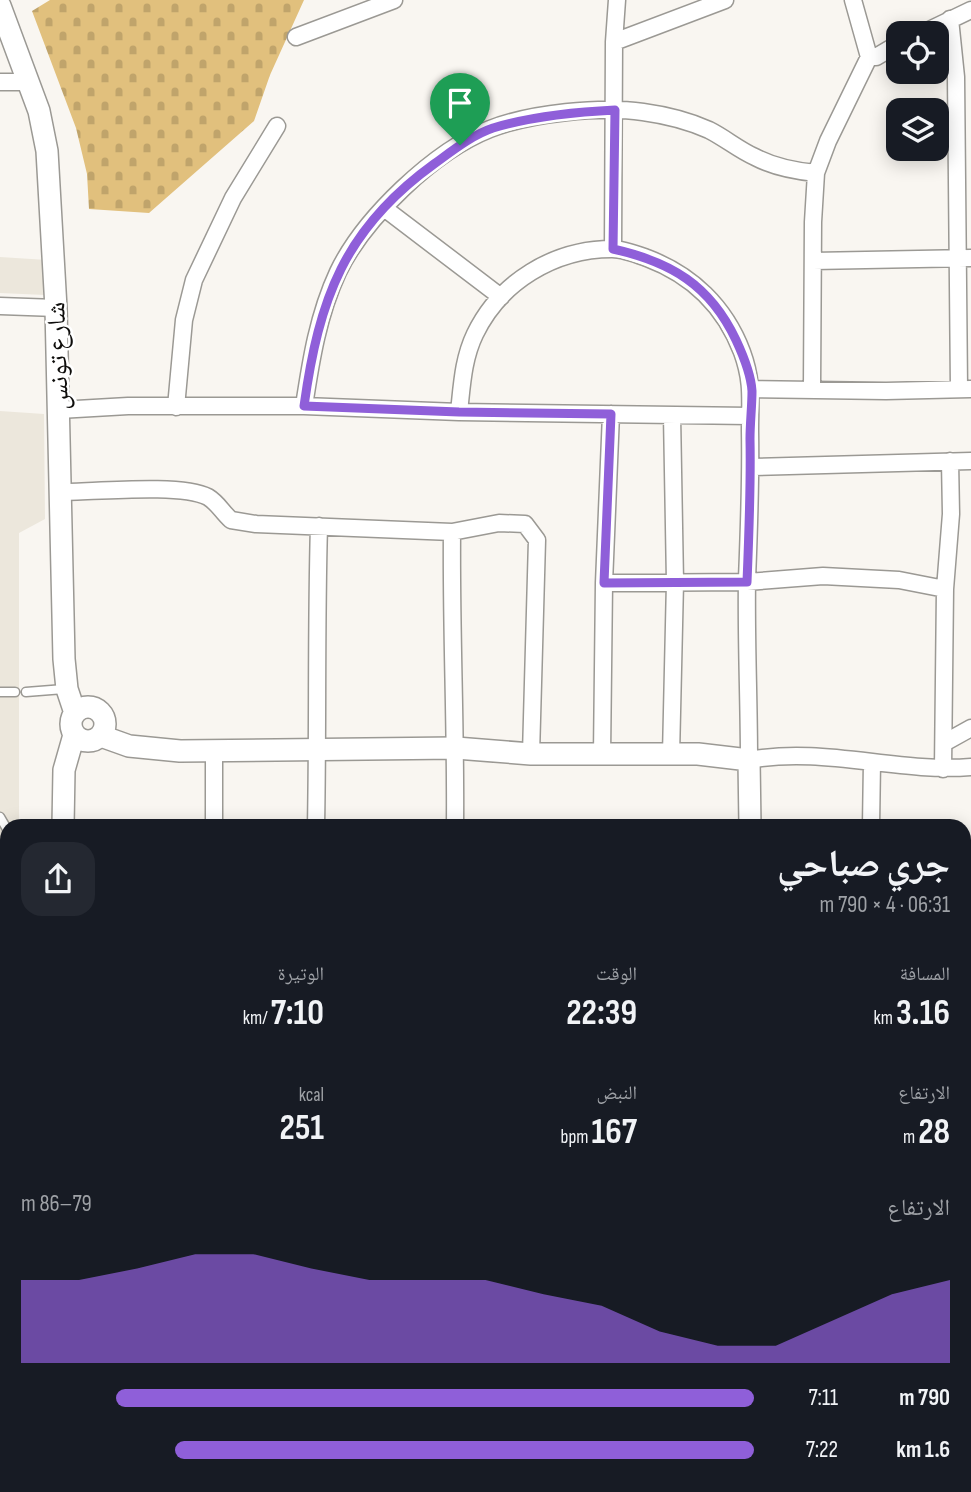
<!DOCTYPE html>
<html lang="ar">
<head>
<meta charset="utf-8">
<style>
	:root { --surface:#171b24; --page:#242831; --text:#f1f3f6; --muted:#9ea1a6; --accent:#8f5fd9 }
	body { margin:0; font-family:"Sofia Sans Condensed","Noto Naskh Arabic",sans-serif; background:var(--page); color:var(--text); direction:rtl; height:100vh; display:flex; flex-direction:column; font-size:26px; white-space:nowrap }
	* { box-sizing:border-box; margin:0 }
	p { font-size:23px; color:var(--muted) }
	.icon { flex:none; width:38px; height:38px; fill:none; stroke:currentColor; stroke-width:2; stroke-linecap:round; stroke-linejoin:round }
	.map { position:relative; flex:1; overflow:hidden; direction:ltr }
	.panel { position:absolute; left:0px; top:819px; width:971px; height:674px; display:flex; flex-direction:column; background:var(--surface); border-radius:21px 21px 0 0; box-shadow:0 4px 18px #0003; direction:rtl }
	.panel>* { flex:none }
	.buttons { position:absolute; left:886px; top:21px; display:grid; gap:14px }
	.buttons a { display:grid; place-items:center; width:63px; height:63px; border-radius:14px; background:var(--surface); box-shadow:0 4px 18px #0003; font-size:35px }
	.pin { position:absolute; display:grid; place-items:center; width:60px; height:60px; color:#fff; margin:-72px -30px; border-radius:50% 50% 50% 0; rotate:-45deg; box-shadow:0 0 7px #0007 }
	.pin .icon { rotate:45deg }
	.round { display:grid; place-items:center; flex:none; width:74px; height:74px; border-radius:21px; background:var(--page) }
	.head { display:flex; align-items:center; justify-content:space-between; height:119px; padding:0 21px }
	h1 { font-size:38px; font-weight:700; line-height:52px }
	.figures { display:grid; grid-template-columns:repeat(3,1fr); gap:10px; height:119px; padding:7px 21px }
	.figures div { display:grid; align-content:center }
	.figures b { font-size:35px; font-weight:700 }
	.figures small { font-size:19px; font-weight:400 }
	.figures p { font-size:19px }
	.chart { height:196px; padding:14px 21px }
	.chart p { display:flex; justify-content:space-between }
	.chart svg { width:100%; height:126px; margin-top:7px; fill:var(--accent); opacity:.7 }
	ul { padding:0 21px; list-style:none; font-size:23px }
	li { display:grid; grid-template-columns:112px 84px 1fr; align-items:center; height:52px }
	li i { height:18px; border-radius:9px; background:var(--accent) }
	.map>svg:first-child { display:block }
</style>
</head>
<body>
<div class="map">
<svg width="971" height="1492" viewBox="0 0 971 1492">
	<defs>
		<pattern id="grass-dots" width="8" height="8" patternUnits="userSpaceOnUse" patternTransform="scale(1.75)"><rect width="8" height="8" fill="#e1c07d"/><path d="M2 2h.1M6 6h.1" fill="none" stroke="#c0a46b" stroke-width="1.8" stroke-linecap="round"/></pattern>
		<pattern id="cemetery-stones" width="16" height="16" patternUnits="userSpaceOnUse" patternTransform="scale(1.75)"><rect width="16" height="16" fill="#e1c07d"/><path d="M2 7V4a2 2 0 0 1 4 0v3zM10 15v-3a2 2 0 0 1 4 0v3z" fill="#c0a46b"/></pattern>
	</defs>
	<rect width="100%" height="100%" fill="#f9f6f1"/>
	<path fill="#ece7dc" d="M0 257 47 260 45 295 0 293Z
		M0 411 44 414 45 519 19 533V826H7V1108H0Z"/>
	<path fill="url(#grass-dots)" d="M964 944 971 957V1179L964 1185Z
		M621 1486H677L673 1492H614Z"/>
	<path fill="url(#cemetery-stones)" d="M50 0H304L270 75 254 121 149 213 89 209 87 174 76 128 32 11Z"/>
	<g fill="none" stroke-linecap="round" stroke-linejoin="round">
		<defs>
			<path id="service" d="M0 692H15
				M26 692 64 689
				M0 817 7 829
				M5 960 7 988
				M66 1492 68 1486
				M173 1492 192 1486"/>
			<path id="minor" d="M950 19 956 77 959 389
				M923 33 971 10
				M296 37 394 0
				M614 42 725 0
				M869 57H876L898 44
				M0 82H28
				M384 208 501 297
				M613 249 614 42 617 0
				M813 261 971 258
				M0 306 56 308
				M812 388 813 222 816 173 828 141 869 57 853 0
				M752 389 886 391 971 389
				M304 406C311 360 318 315 338 272 364 218 434 151 490 129 531 113 600 106 643 112 665 115 689 121 709 130 725 138 739 150 755 157 774 167 795 171 816 173
				M176 407 184 320 194 280 233 198 277 126
				M59 410 128 406H304L459 412 750 416
				M459 412C462 385 463 359 475 334 500 282 554 249 612 249 623 249 636 254 647 258 692 275 725 307 742 352 753 382 750 400 750 431 751 480 749 530 747 579 746 639 749 700 749 760 823 746 897 773 971 767
				M751 467 971 461
				M61 492C94 492 181 483 208 497 218 503 222 512 231 520L256 524 452 532 499 523 525 524 537 540 531 754
				M452 532C451 630 456 728 455 826
				M604 583 747 582 823 576 899 580 945 589 951 514 950 461
				M944 743 971 728
				M214 751V826
				M602 755 604 583 611 414
				M671 755 675 582 672 415
				M943 769 945 589
				M316 826C318 726 316 626 319 526
				M871 826 872 762
				M0 1119H7
				M964 1296 971 1287
				M0 1315H7
				M385 1492 397 1486
				M832 1492 837 1486"/>
			<path id="tertiary" d="M0 6 39 111 47 151 56 308 64 659 67 689 75 713
				M71 724a17 17 0 1 1 34 0a17 17 0 1 1-34 0Z
				M101 736 129 746 180 751 456 748 531 754H698L749 760 750 826
				M63 826 64 770 74 735
				M964 1408 971 1412
				M0 1472 7 1426"/>
			<path id="primary" d="M964 1465 971 1456
				M944 1492 949 1486"/>
		</defs>
		<use href="#service" stroke="#9b9994" stroke-width="11"/>
		<use href="#minor" stroke="#9b9994" stroke-width="19"/>
		<use href="#tertiary" stroke="#9b9994" stroke-width="24"/>
		<use href="#primary" stroke="#d4d3d3" stroke-width="30"/>
		<use href="#service" stroke="#fff" stroke-width="8"/>
		<use href="#minor" stroke="#fff" stroke-width="16"/>
		<use href="#tertiary" stroke="#fff" stroke-width="21"/>
		<use href="#primary" stroke="#8dcda4" stroke-width="26"/>
	</g>
	<g fill="none" stroke-linecap="round" stroke-linejoin="round">
		<defs>
			<path id="route" d="M615 110 613 249C671 262 710 285 736 340 743 355 751 374 752 391 752 406 750 423 750 439 751 486 749 534 747 582L604 583 611 414 459 412 304 406C319 299 344 229 434 164 452 151 472 135 493 128 533 116 574 112 615 110Z"/>
		</defs>
		<use href="#route" stroke="#fff" stroke-width="14"/>
		<use href="#route" stroke="#8f5fd9" stroke-width="9"/>
	</g>
	<g text-anchor="middle" stroke-width="5" stroke-linejoin="round" paint-order="stroke">
		<g font-size="26" fill="#0e0d0b" stroke="#fff">
			<text transform="translate(57 356) rotate(-92)" y="9">شارع تونس</text>
		</g>
	</g>
</svg>
<div class="buttons">
<a><svg class="icon" aria-label="locate" viewBox="0 0 24 24"><circle cx="12" cy="12" r="6"/><path d="M12 2v4M12 18v4M2 12h4M18 12h4"/></svg></a>
<a><svg class="icon" aria-label="layers" viewBox="0 0 24 24"><path d="M12 4l9 5-9 5-9-5zM3 14l9 5 9-5"/></svg></a>
</div>
<div class="pin" style="left:460px;top:145px;background:#1e9e55"><svg class="icon" aria-label="arrive" viewBox="0 0 24 24"><path d="M6 21V4h12l-3 4 3 4H6"/></svg></div>
<section class="panel">
<div class="head"><div><h1>جري صباحي</h1><p>06:31 · 4 × 790 m</p></div><a class="round"><svg class="icon" aria-label="share" viewBox="0 0 24 24"><path d="M12 15V3M7 8l5-5 5 5M5 13v7h14v-7"/></svg></a></div>
<div class="figures">
<div><p>المسافة</p><b>3.16<small> km</small></b></div>
<div><p>الوقت</p><b>22:39</b></div>
<div><p>الوتيرة</p><b>7:10<small> /km</small></b></div>
</div>
<div class="figures">
<div><p>الارتفاع</p><b>28<small> m</small></b></div>
<div><p>النبض</p><b>167<small> bpm</small></b></div>
<div><p>kcal</p><b>251</b></div>
</div>
<div class="chart"><p><span>الارتفاع</span>79–86 m</p>
<svg viewBox="0 0 160 44" preserveAspectRatio="none"><path d="M0 44V15L10 15L20 11L30 6L40 6L50 11L60 15L70 15L80 15L90 20L100 24L110 33L120 38L130 38L140 29L150 20L160 15V44z"/></svg>
</div>
<ul>
<li><b>790 m</b>7:11<i style="width:87%"></i></li>
<li><b>1.6 km</b>7:22<i style="width:79%"></i></li>
</ul>
</section>
</div>
</body>
</html>
